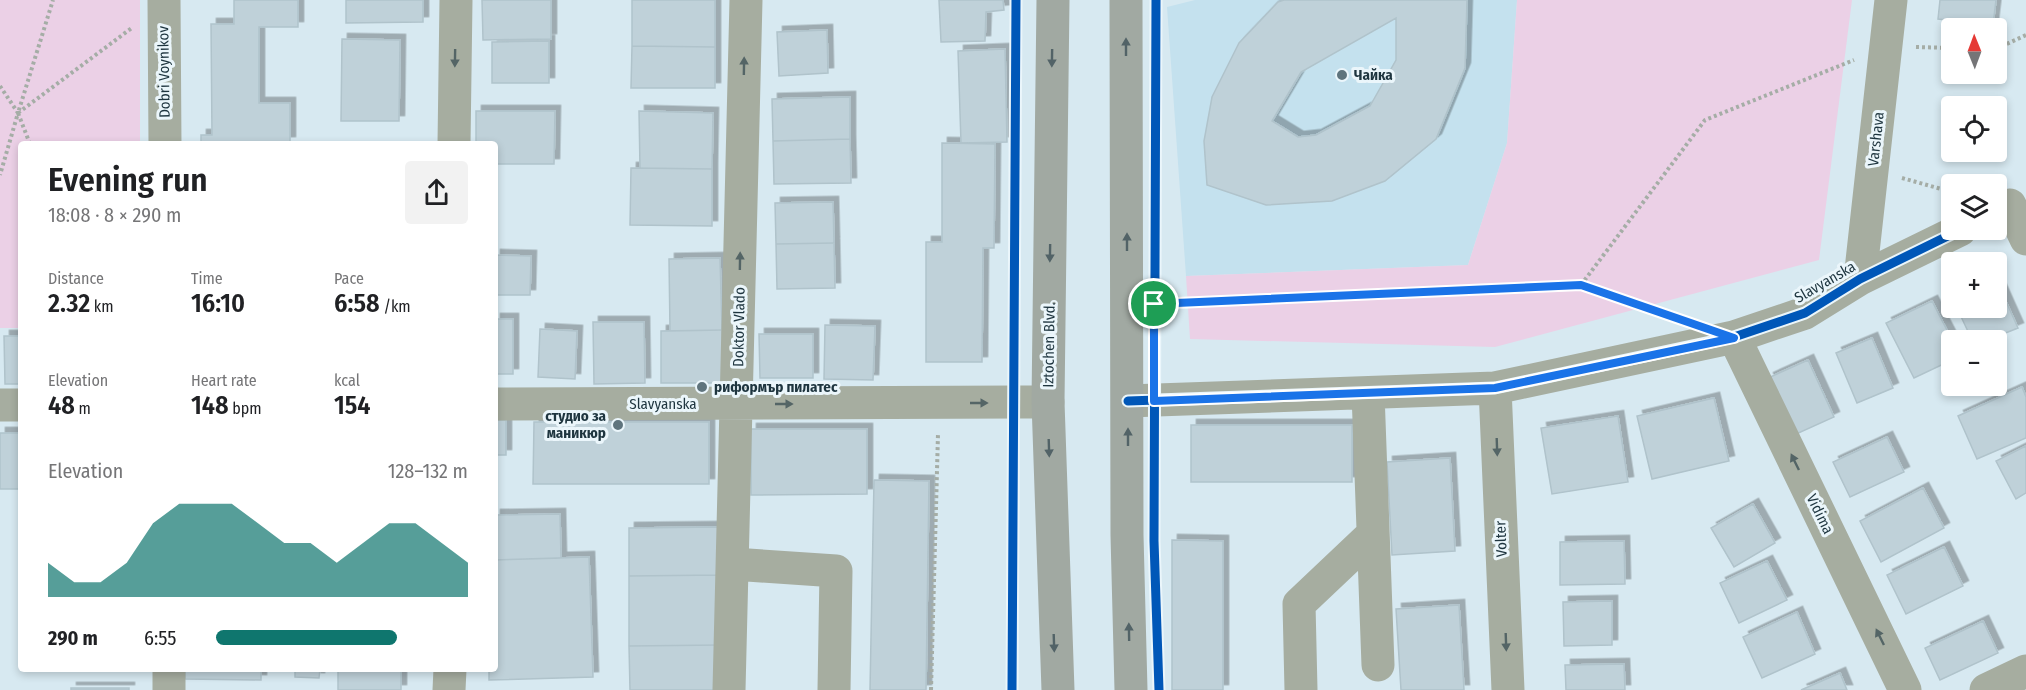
<!DOCTYPE html>
<html lang="en">
<head>
<meta charset="utf-8">
<style>
	:root { --surface:#fff; --page:#f2f2f2; --text:#202124; --muted:#757577; --accent:#0f766e }
	body { margin:0; font-family:"Fira Sans Condensed",sans-serif; background:var(--page); color:var(--text); height:100vh; display:flex; flex-direction:column; font-size:22px; white-space:nowrap }
	* { box-sizing:border-box; margin:0 }
	p { font-size:20px; color:var(--muted) }
	.icon { flex:none; width:33px; height:33px; fill:none; stroke:currentColor; stroke-width:2; stroke-linecap:round; stroke-linejoin:round }
	.map { position:relative; flex:1; overflow:hidden }
	.details { position:absolute; left:18px; top:141px; width:480px; height:531px; display:flex; flex-direction:column; background:var(--surface); border-radius:6px; box-shadow:0 3px 9px #0003 }
	.details>* { flex:none }
	.needle { width:39px; rotate:359deg }
	.buttons { position:absolute; left:1941px; top:18px; display:grid; gap:12px }
	.buttons a { display:grid; place-items:center; width:66px; height:66px; border-radius:6px; background:var(--surface); box-shadow:0 3px 9px #0003; font-size:30px }
	.pin { position:absolute; display:grid; place-items:center; width:51px; height:51px; color:#fff; margin:-26px; border:3px solid #fff; border-radius:50%; box-shadow:0 2px 6px #0007 }
	.round { display:grid; place-items:center; flex:none; width:63px; height:63px; border-radius:6px; background:var(--page) }
	.headline { display:flex; align-items:center; justify-content:space-between; height:102px; padding:0 30px }
	h1 { font-size:33px; font-weight:600; line-height:45px }
	.stats { display:grid; grid-template-columns:repeat(3,1fr); gap:9px; height:102px; padding:6px 30px }
	.stats div { display:grid; align-content:center }
	.stats b { font-size:26px; font-weight:600 }
	.stats small { font-size:16px; font-weight:400 }
	.stats p { font-size:16px }
	.chart { height:168px; padding:12px 30px }
	.chart p { display:flex; justify-content:space-between }
	.chart svg { width:100%; height:108px; margin-top:6px; fill:var(--accent); opacity:.7 }
	ul { padding:0 30px; list-style:none; font-size:20px }
	li { display:grid; grid-template-columns:96px 72px 1fr; align-items:center; height:45px }
	li i { height:15px; border-radius:8px; background:var(--accent) }
	.map>svg:first-child { display:block }
</style>
</head>
<body>
<div class="map">
<svg width="2026" height="690" viewBox="0 0 2026 690">
	<defs>
		<filter id="shadow"><feDropShadow dx="5.5" dy="-5.5" stdDeviation="0" flood-color="#0004"/></filter>
	</defs>
	<rect width="100%" height="100%" fill="#d7e9f1"/>
	<path fill="#c4e1ee" d="M1195 0H1517L1507 143 1468 265 1186 276 1167 7Z"/>
	<path fill="#ebd0e6" d="M0 0H140V144H21V328H0Z
		M1517 0H1852L1819 260 1495 347 1190 339 1186 276 1468 265 1507 143Z"/>
	<path fill="#bfd1d9" stroke="#b0c3cb" stroke-width="1.5" fill-rule="evenodd" filter="url(#shadow)" d="M234 0H298V27H259V103H290V142L201 144V135H212L211 24H234Z
		M346 0H423V22L346 23Z
		M482 0H551V39L483 40Z
		M632 0H715V47L632 46Z
		M939 0H1003L1004 10 986 12 985 41 941 42Z
		M1284 0H1467L1465 68 1436 139 1385 181 1332 201 1266 205 1207 185 1204 141 1212 97 1239 43 1278 2ZM1396 18V60L1370 106 1316 135 1298 137 1272 121 1301 72Z
		M1940 0H1996L1993 25 1938 19Z
		M827 30 828 73 779 76 777 32Z
		M342 39 400 40 399 121H341Z
		M549 41V83H492V42Z
		M632 46 715 47V88H631Z
		M1005 49 1007 142 961 143 958 51Z
		M850 97V139L773 141 772 99Z
		M476 111H555L554 164H495V144H476Z
		M639 111 713 113 712 169 640 168Z
		M850 139 851 183 774 184 773 141Z
		M942 143 995 144 994 248H983L982 362H926V242H942Z
		M631 168 712 169V226L630 225Z
		M833 202 834 243 776 244 775 203Z
		M834 243 835 288 777 289 776 244Z
		M495 255 531 256 530 295H495Z
		M720 258 722 330 670 331 669 259Z
		M1996 279 2018 328 1988 340H1972L1957 308H1996Z
		M1932 301 1952 340V360L1914 378 1886 323Z
		M495 319H513V374H495Z
		M593 322H644L645 383 594 384Z
		M825 325 875 326 873 380 824 379Z
		M540 329 577 331 575 379 538 377Z
		M722 330V383H661V331Z
		M759 334H813V378H760Z
		M4 336H21V384H5Z
		M1872 338 1893 388 1857 403 1836 353Z
		M1808 360 1834 417 1794 435 1768 378Z
		M2022 387 2026 397V438L1977 459 1958 416Z
		M1714 398 1729 461 1652 479 1637 416Z
		M1618 416 1628 482 1552 494 1541 428Z
		M495 420H506V455H495Z
		M534 422H709V484H533Z
		M1191 425H1352V482H1191Z
		M751 429H867V494L751 495Z
		M0 433H21V489H0Z
		M1887 437 1904 472 1850 497 1833 462Z
		M2026 446V493L2016 499 1996 461Z
		M1450 458 1455 551 1392 555 1387 462Z
		M874 480 929 481 926 690H870Z
		M1923 488 1944 528 1881 562 1860 521Z
		M1753 504 1775 543 1734 567 1711 528Z
		M560 514 561 558 495 560V515Z
		M720 527V575L629 576V528Z
		M1172 540 1223 541V690H1172Z
		M1624 541 1625 584 1560 585V542Z
		M1944 547 1963 586 1906 614 1887 575Z
		M589 557 593 677 489 680V669H495V560Z
		M1767 561 1787 600 1739 623 1720 583Z
		M720 575 721 645 629 646V576Z
		M1612 601V645L1564 646 1563 602Z
		M1459 605 1464 690H1401L1396 609Z
		M1797 612 1815 654 1762 678 1743 637Z
		M1983 621 1998 653 1940 680 1925 648Z
		M721 645V690H630L629 646Z
		M1624 664 1625 690H1566L1565 665Z
		M185 669H261V680L185 679Z
		M295 669H320L319 678 295 677Z
		M338 669H401V690H338Z
		M1840 673 1847 690H1801Z
		M71 688H129V690H71Z"/>
	<g fill="none" stroke-linecap="round" stroke-linejoin="round">
		<path stroke="#a5ada6" stroke-width="4" stroke-dasharray="3 3" stroke-linecap="butt" d="M1916 47 1952 48
			M1996 49 2026 35
			M0 86 18 113 0 175
			M18 113 133 27
			M30 144 18 113 53 0
			M1902 178 1952 192
			M1581 285 1705 120 1854 60
			M1156 304 1581 285 1674 317
			M931 690 938 434"/>
		<path stroke="#a6ada0" stroke-width="33" d="M164 0 165 144
			M454 144 456 0
			M2010 205 2026 239
			M1860 279 1891 0
			M1734 337 1905 690
			M1495 388 1508 690
			M1368 393 1378 665
			M1128 401 1495 388 1734 337 1805 313 1860 279 1960 230
			M495 404 1048 402
			M0 405H21
			M733 564 836 571 834 690
			M169 690V669
			M449 690 450 669
			M729 690 746 0
			M1301 690 1299 604 1373 534
			M1986 690 2026 671"/>
		<path stroke="#a1a9a2" stroke-width="33" d="M1053 0 1048 402 1058 690
			M1126 0 1127 535 1131 690"/>
		<defs>
			<path id="cycleway" d="M1156 0 1154 541 1159 690
				M1128 401 1495 388 1734 337 1805 313 1860 279 1960 230
				M1012 690 1016 0"/>
		</defs>
		<use href="#cycleway" stroke="#ebf6fb" stroke-width="13"/>
		<use href="#cycleway" stroke="#0057b8" stroke-width="9"/>
	</g>
	<defs><path id="oneway-solid" d="M-6-.8H1V-3.2L6.5 0L1 3.2V.8H-6Z" transform="scale(1.5)"/></defs>
	<g fill="#526367">
		<use href="#oneway-solid" transform="translate(1126 47) rotate(-90)"/>
		<use href="#oneway-solid" transform="translate(1052 58) rotate(91)"/>
		<use href="#oneway-solid" transform="translate(1127 242) rotate(-90)"/>
		<use href="#oneway-solid" transform="translate(1050 253) rotate(91)"/>
		<use href="#oneway-solid" transform="translate(1128 437) rotate(-90)"/>
		<use href="#oneway-solid" transform="translate(1049 448) rotate(88)"/>
		<use href="#oneway-solid" transform="translate(1129 632) rotate(-91)"/>
		<use href="#oneway-solid" transform="translate(1054 643) rotate(88)"/>
	</g>
	<g fill="#546566">
		<use href="#oneway-solid" transform="translate(455 58) rotate(91)"/>
		<use href="#oneway-solid" transform="translate(744 66) rotate(-89)"/>
		<use href="#oneway-solid" transform="translate(740 261) rotate(-89)"/>
		<use href="#oneway-solid" transform="translate(979 403)"/>
		<use href="#oneway-solid" transform="translate(784 404)"/>
		<use href="#oneway-solid" transform="translate(1497 447) rotate(88)"/>
		<use href="#oneway-solid" transform="translate(1795 462) rotate(-116)"/>
		<use href="#oneway-solid" transform="translate(1880 637) rotate(-116)"/>
		<use href="#oneway-solid" transform="translate(1506 642) rotate(88)"/>
	</g>
	<g fill="none" stroke-linecap="round" stroke-linejoin="round">
		<defs>
			<path id="route" d="M1581 285 1734 338 1495 388 1154 401V304Z"/>
		</defs>
		<use href="#route" stroke="#fff" stroke-width="12"/>
		<use href="#route" stroke="#1a73e8" stroke-width="8"/>
	</g>
	<g fill="#5f747d" stroke="#ebf6fb" stroke-width="2">
		<circle cx="1342" cy="75" r="6"/>
		<circle cx="702" cy="387" r="6"/>
		<circle cx="618" cy="425" r="6"/>
	</g>
	<g text-anchor="middle" stroke-width="6" stroke-linejoin="round" paint-order="stroke">
		<g font-size="15" fill="#1e353f" stroke="#ebf6fb">
			<text transform="translate(164 72) rotate(-91)" y="5">Dobri Voynikov</text>
			<text transform="translate(1876 139) rotate(-84)" y="5">Varshava</text>
			<text transform="translate(1825 282) rotate(-30)" y="5">Slavyanska</text>
			<text transform="translate(739 327) rotate(-89)" y="5">Doktor Vlado</text>
			<text transform="translate(1049 345) rotate(-89)" y="5">Iztochen Blvd.</text>
			<text x="663" y="409">Slavyanska</text>
			<text transform="translate(1820 514) rotate(64)" y="5">Vidima</text>
			<text transform="translate(1501 539) rotate(-92)" y="5">Volter</text>
		</g>
		<g font-size="15" font-weight="bold" fill="#1e353f" stroke="#ebf6fb" text-anchor="start">
			<text x="1354" y="80">Чайка</text>
			<text x="714" y="392">риформър пилатес</text>
			<text x="606" y="421" text-anchor="end">студио за<tspan x="606" dy="17">маникюр</tspan></text>
		</g>
	</g>
</svg>
<div class="buttons">
<a><svg class="needle" viewBox="-14 -14 28 28"><path d="M0-13l5 13h-10z" fill="#e53935"/><path d="M0 13l5-13h-10z" fill="#757577"/></svg></a>
<a><svg class="icon" aria-label="locate" viewBox="0 0 24 24"><circle cx="12" cy="12" r="6"/><path d="M12 2v4M12 18v4M2 12h4M18 12h4"/></svg></a>
<a><svg class="icon" aria-label="layers" viewBox="0 0 24 24"><path d="M12 4l9 5-9 5-9-5zM3 14l9 5 9-5"/></svg></a>
<a>+</a>
<a>−</a>
</div>
<div class="pin" style="left:1154px;top:304px;background:#1e9e55"><svg class="icon" aria-label="arrive" viewBox="0 0 24 24"><path d="M6 21V4h12l-3 4 3 4H6"/></svg></div>
<section class="details">
<div class="headline"><div><h1>Evening run</h1><p>18:08 · 8 × 290 m</p></div><a class="round"><svg class="icon" aria-label="share" viewBox="0 0 24 24"><path d="M12 15V3M7 8l5-5 5 5M5 13v7h14v-7"/></svg></a></div>
<div class="stats">
<div><p>Distance</p><b>2.32<small> km</small></b></div>
<div><p>Time</p><b>16:10</b></div>
<div><p>Pace</p><b>6:58<small> /km</small></b></div>
</div>
<div class="stats">
<div><p>Elevation</p><b>48<small> m</small></b></div>
<div><p>Heart rate</p><b>148<small> bpm</small></b></div>
<div><p>kcal</p><b>154</b></div>
</div>
<div class="chart"><p><span>Elevation</span>128–132 m</p>
<svg viewBox="0 0 160 44" preserveAspectRatio="none"><path d="M0 44V30L10 38L20 38L30 30L40 14L50 6L60 6L70 6L80 14L90 22L100 22L110 30L120 22L130 14L140 14L150 22L160 30V44z"/></svg>
</div>
<ul>
<li><b>290 m</b>6:55<i style="width:72%"></i></li>
</ul>
</section>
</div>
</body>
</html>
